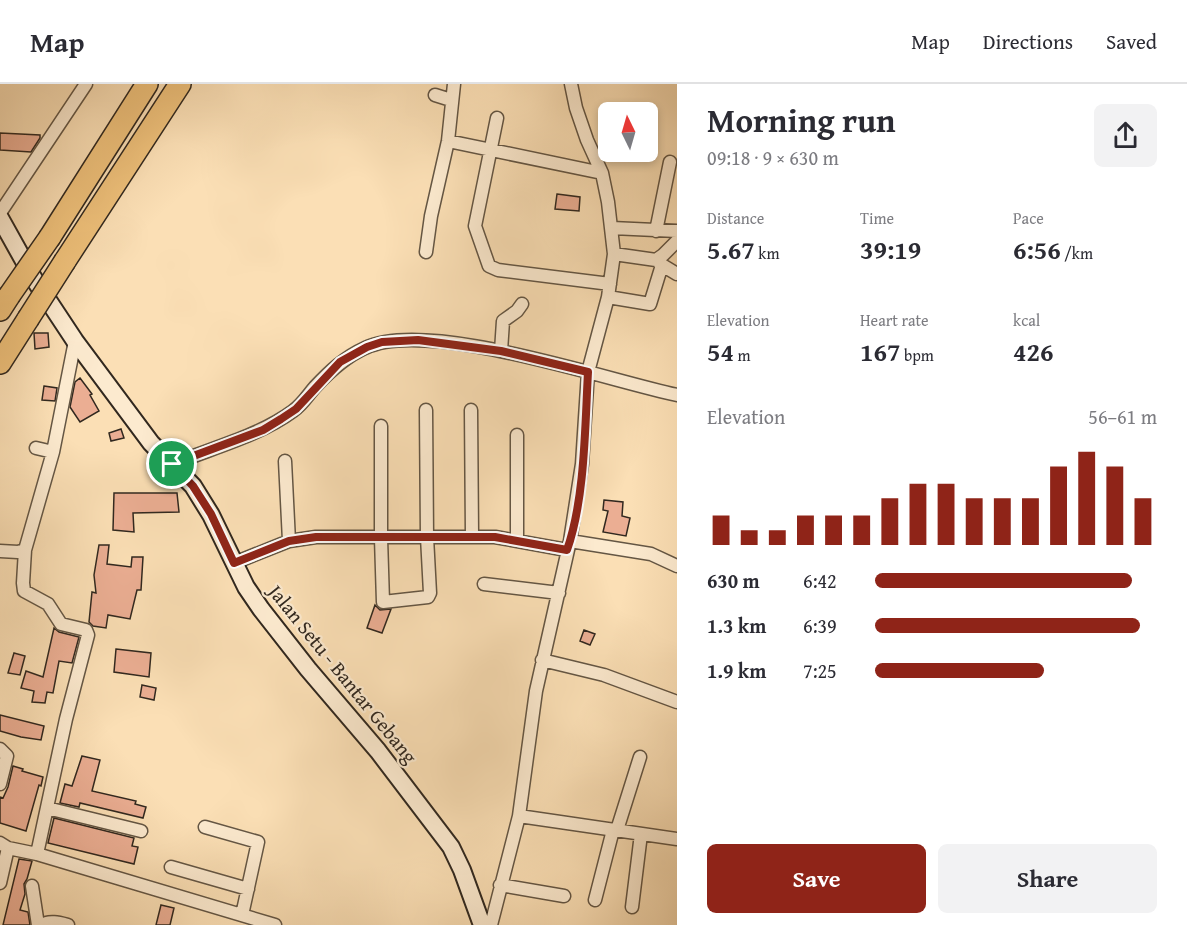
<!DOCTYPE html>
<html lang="en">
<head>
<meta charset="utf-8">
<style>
	:root { --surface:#fff; --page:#f2f2f3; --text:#2b2b33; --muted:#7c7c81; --line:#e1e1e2; --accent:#8f2418 }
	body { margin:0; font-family:"Gentium Book Plus",serif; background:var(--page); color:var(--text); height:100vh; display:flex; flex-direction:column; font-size:22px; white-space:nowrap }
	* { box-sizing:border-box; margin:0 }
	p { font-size:20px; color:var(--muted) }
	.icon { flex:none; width:33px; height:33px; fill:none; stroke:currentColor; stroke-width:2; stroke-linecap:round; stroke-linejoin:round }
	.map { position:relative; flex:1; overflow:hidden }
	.drawer { display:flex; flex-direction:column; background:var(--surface); width:510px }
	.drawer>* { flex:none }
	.needle { width:39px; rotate:355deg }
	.tools { position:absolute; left:598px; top:18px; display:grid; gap:12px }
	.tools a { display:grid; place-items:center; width:60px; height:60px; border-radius:9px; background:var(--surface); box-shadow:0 3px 9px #0003; font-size:30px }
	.pin { position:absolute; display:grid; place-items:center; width:51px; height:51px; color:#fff; margin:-26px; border:3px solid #fff; border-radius:50%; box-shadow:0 2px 6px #0007 }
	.round { display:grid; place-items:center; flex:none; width:63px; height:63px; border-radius:9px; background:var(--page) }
	.summary { display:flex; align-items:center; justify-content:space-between; height:102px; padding:0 30px }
	h1 { font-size:33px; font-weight:700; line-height:45px }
	.stats { display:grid; grid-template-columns:repeat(3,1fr); gap:9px; height:102px; padding:6px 30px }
	.stats div { display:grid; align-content:center }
	.stats b { font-size:26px; font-weight:700 }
	.stats small { font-size:16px; font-weight:400 }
	.stats p { font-size:16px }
	.chart { height:168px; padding:12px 30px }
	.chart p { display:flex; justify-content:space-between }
	.chart svg { width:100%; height:108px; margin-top:6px; stroke:var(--accent); stroke-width:6 }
	.button { display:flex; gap:12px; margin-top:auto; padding:12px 30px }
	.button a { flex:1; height:69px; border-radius:9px; background:var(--accent); color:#fff; font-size:24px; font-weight:700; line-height:69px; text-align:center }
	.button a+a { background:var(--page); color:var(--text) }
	ul { padding:0 30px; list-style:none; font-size:20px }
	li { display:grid; grid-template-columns:96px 72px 1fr; align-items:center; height:45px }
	li i { height:15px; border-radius:8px; background:var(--accent) }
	header { display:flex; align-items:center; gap:36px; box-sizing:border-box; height:84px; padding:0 30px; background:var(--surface); border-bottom:2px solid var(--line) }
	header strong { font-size:28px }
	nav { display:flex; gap:33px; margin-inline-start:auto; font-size:21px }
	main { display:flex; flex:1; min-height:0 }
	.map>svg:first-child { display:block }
</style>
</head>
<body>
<header>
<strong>Map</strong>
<nav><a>Map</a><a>Directions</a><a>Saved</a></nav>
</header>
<main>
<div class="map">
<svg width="677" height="841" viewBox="0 0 677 841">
	<rect width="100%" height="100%" fill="#fbdfb5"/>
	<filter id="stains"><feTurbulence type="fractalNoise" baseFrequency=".00333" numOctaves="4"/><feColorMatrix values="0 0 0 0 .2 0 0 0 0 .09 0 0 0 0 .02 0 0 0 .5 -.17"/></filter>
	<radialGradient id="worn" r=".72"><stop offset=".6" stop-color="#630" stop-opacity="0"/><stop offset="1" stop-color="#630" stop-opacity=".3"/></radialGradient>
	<path fill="#ebae93" stroke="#31281f" stroke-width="1.5" d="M0 49 40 51V54L31 68 0 66Z
		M557 110 580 113 579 127 555 125Z
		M34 249H48L49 263 35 265Z
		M80 294 92 310 90 311 99 327 80 338 70 323 75 298Z
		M44 302 57 304 55 317 42 316Z
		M121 345 124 354 111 357 109 349Z
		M114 409H177L179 428 133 429 134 448 113 446Z
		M604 416 623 418 622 432 630 434 626 452 603 448 608 427 603 426Z
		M99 461H109L107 480 131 483 132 473H143L141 506H137L130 535 108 531 106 544 93 542 89 538 92 508 96 509 94 491Z
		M375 521 380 526 391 525 382 549 367 544Z
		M54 544 59 548 79 553 72 579 59 577 53 609 47 608 45 619 32 618 34 607 21 604 26 587 43 593Z
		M584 546 595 550 590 561 580 557Z
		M116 565 151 569 149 593 114 588Z
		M14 569 25 572 20 591 8 589Z
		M142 601 156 604 154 616 140 613Z
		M0 631 44 642 41 656 21 653 0 647Z
		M82 672 100 676 92 707 136 717 135 720 146 723 143 734 80 719 79 723 60 719 65 700 72 702Z
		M13 682 23 685 22 687 43 693 41 702 39 701 26 747 0 739V713L3 714 8 703Z
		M54 734 134 754 132 762 138 763 134 780 48 759Z
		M19 775 32 777 27 795 24 800 25 810 20 826 28 828 30 841H3Z
		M161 821 174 824 170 841H156Z"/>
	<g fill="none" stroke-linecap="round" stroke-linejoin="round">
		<defs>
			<path id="street" d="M435 11 451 16
				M497 34 475 142 489 182 498 186 610 200
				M448 57 602 89
				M0 129 86 0
				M612 144 677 147
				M656 147 670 78
				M426 168 431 132 448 57 454 0
				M614 170 656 176
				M662 181 677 190
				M608 213 650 220 662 181 656 176 663 171 677 157
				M501 267 503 237 517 227 522 220
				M471 326 472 452
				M381 342V454L383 518 428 513 430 509 427 453 426 326
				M517 351V456
				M36 364 53 368
				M285 377 289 457
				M173 380C212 364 259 352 293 327 302 321 308 311 315 303 330 287 345 273 365 264 427 234 606 296 677 311
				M570 457 651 470 677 482
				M25 466 23 499 24 507 48 520 61 540 86 546 88 551 66 635 37 770
				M0 467 18 468 25 466 53 368 75 257
				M234 479 289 457 316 453H495L567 466
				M484 500 559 509
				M542 576 604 591 677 618
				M0 665 7 672 0 700
				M47 724 141 747
				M519 732 677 755
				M205 743 258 758 242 831
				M617 746 640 673
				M0 759 8 764 37 770 275 841
				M171 783 248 805
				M0 799 8 764
				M500 801 564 812
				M32 802 38 841
				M595 816 613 746
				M632 823 641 750
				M42 841C49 836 60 839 68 841
				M491 841 519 732 536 607 570 457 582 380 588 288 608 213 614 170 608 118 602 89 587 56 576 24 571 0"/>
			<path id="secondary" d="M0 134 34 195 75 257 151 359 193 402 211 431 246 503 261 525 308 585 378 667 451 763 462 786 482 841"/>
			<path id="highway" d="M50 153 147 0
				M65 177 180 0
				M0 226 9 212
				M0 279 28 235"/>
		</defs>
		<use href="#street" stroke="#645644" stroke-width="15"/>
		<use href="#secondary" stroke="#31281f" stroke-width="20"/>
		<use href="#highway" stroke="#31281f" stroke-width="24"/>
		<use href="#street" stroke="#fceacf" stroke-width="12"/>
		<use href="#secondary" stroke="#fceacf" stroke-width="16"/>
		<use href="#highway" stroke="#eec07a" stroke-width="21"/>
		<defs>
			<path id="highway-bridge" d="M9 212 50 153
				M28 235 65 177"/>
		</defs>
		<use href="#highway-bridge" stroke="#31281f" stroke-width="24" stroke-linecap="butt"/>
		<use href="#highway-bridge" stroke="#eec07a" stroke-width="21"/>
	</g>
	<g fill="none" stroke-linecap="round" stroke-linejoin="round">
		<defs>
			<path id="route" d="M418 256 501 267 588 288C585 342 585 415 567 466L495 453H316L289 457 234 479 211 430 193 402 172 380 263 346 281 335 296 325 340 278 367 263 382 258Z"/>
		</defs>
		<use href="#route" stroke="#fff" stroke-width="12"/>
		<use href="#route" stroke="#8f2418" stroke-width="8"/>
	</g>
	<g text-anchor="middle" stroke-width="4.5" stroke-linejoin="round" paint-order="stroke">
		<g font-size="20" fill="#31281f" stroke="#fceacf">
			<text transform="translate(343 590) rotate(51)" y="7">Jalan Setu - Bantar Gebang</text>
		</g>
	</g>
	<rect width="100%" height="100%" filter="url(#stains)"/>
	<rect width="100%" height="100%" fill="url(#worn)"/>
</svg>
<div class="tools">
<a><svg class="needle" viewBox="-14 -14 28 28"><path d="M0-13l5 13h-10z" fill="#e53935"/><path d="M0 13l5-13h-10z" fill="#7c7c81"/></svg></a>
</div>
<div class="pin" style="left:172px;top:380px;background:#1e9e55"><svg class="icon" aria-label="arrive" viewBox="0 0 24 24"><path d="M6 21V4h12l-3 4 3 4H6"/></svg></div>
</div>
<section class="drawer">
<div class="summary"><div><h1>Morning run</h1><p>09:18 · 9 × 630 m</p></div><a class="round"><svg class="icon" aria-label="share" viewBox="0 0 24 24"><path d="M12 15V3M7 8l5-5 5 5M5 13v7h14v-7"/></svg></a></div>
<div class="stats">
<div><p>Distance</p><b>5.67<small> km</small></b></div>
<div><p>Time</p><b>39:19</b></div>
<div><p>Pace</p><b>6:56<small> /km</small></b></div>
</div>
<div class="stats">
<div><p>Elevation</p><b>54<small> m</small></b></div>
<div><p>Heart rate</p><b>167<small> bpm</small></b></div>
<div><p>kcal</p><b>426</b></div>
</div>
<div class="chart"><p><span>Elevation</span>56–61 m</p>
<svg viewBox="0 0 160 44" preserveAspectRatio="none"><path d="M5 44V32M15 44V38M25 44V38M35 44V32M45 44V32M55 44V32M65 44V25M75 44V19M85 44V19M95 44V25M105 44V25M115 44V25M125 44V12M135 44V6M145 44V12M155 44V25"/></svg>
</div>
<ul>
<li><b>630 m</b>6:42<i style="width:91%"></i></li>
<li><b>1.3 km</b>6:39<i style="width:94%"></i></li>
<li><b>1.9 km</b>7:25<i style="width:60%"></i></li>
</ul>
<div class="button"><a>Save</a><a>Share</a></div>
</section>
</main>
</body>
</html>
